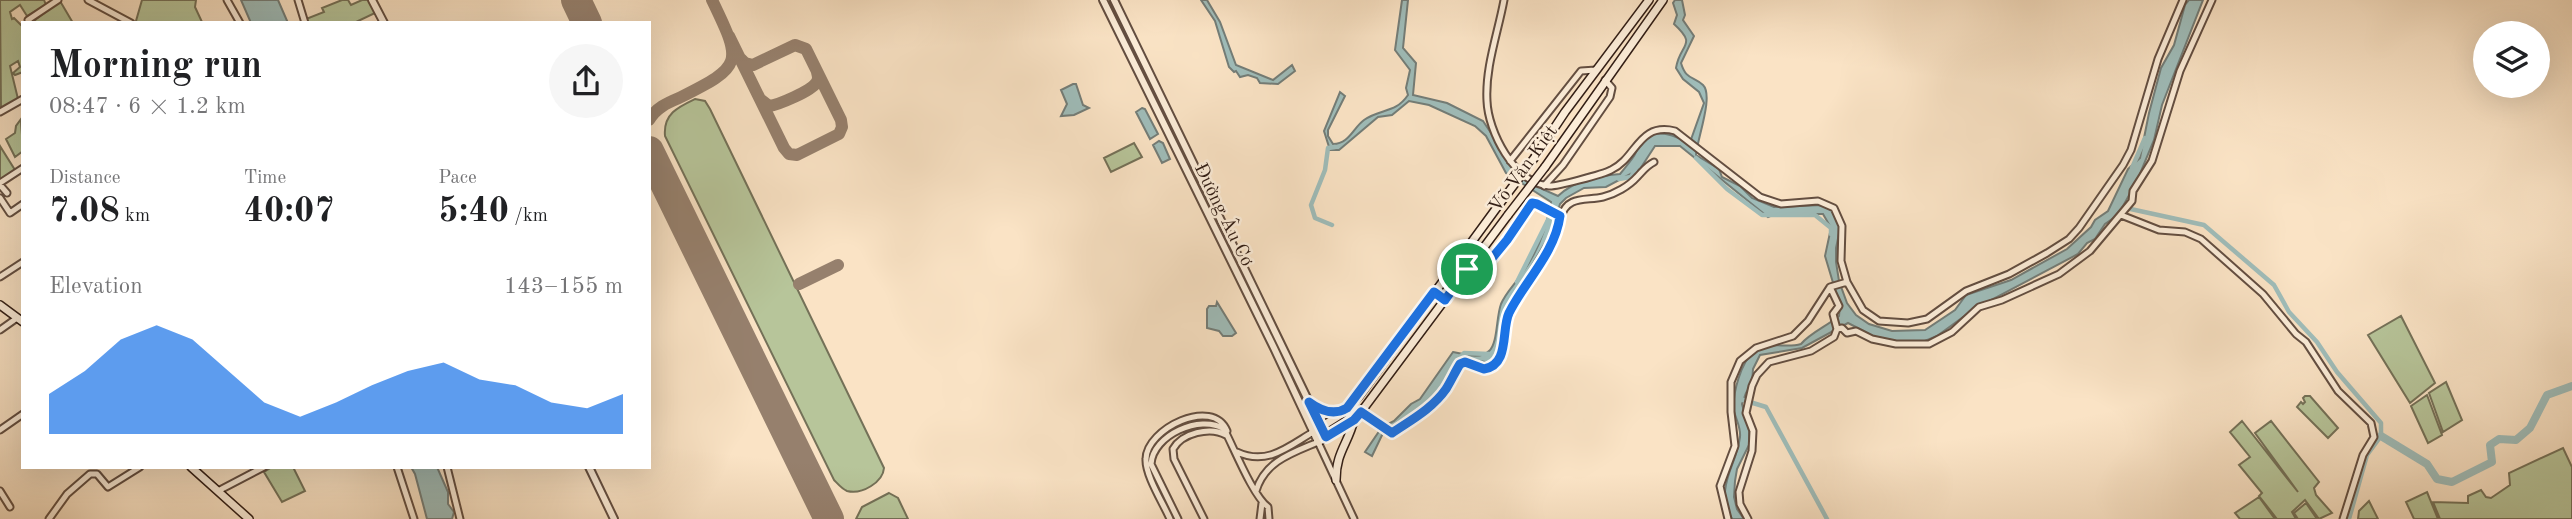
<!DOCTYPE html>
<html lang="en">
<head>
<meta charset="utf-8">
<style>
	:root { --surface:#fff; --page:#f6f6f6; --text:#202124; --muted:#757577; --accent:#1a73e8 }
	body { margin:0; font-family:"Old Standard TT",serif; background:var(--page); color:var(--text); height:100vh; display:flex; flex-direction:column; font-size:26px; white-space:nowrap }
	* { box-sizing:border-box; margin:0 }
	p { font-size:23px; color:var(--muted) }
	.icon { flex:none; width:38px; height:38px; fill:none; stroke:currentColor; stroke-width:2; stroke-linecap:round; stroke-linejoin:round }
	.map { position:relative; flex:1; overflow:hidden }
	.sheet { position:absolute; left:21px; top:21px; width:630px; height:448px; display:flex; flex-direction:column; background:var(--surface); border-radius:0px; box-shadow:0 7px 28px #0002 }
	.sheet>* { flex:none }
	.tools { position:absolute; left:2473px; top:21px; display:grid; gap:14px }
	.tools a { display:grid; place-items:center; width:77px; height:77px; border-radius:50%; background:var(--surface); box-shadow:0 7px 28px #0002; font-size:35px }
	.pin { position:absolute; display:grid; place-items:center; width:60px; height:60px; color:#fff; margin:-30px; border:4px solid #fff; border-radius:50%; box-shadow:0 2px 7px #0007 }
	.round { display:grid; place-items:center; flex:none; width:74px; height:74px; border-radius:37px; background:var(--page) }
	.head { display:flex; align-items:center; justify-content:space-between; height:119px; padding:0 28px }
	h1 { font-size:38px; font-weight:600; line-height:52px }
	.figures { display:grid; grid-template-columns:repeat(3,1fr); gap:10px; height:119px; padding:7px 28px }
	.figures div { display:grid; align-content:center }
	.figures b { font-size:35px; font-weight:600 }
	.figures small { font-size:19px; font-weight:400 }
	.figures p { font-size:19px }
	.chart { height:196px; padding:14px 28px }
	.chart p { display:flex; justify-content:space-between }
	.chart svg { width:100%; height:126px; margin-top:7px; fill:var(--accent); opacity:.7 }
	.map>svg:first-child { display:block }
</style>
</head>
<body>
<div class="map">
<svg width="2572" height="519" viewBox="0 0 2572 519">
	<rect width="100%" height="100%" fill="#fae3c5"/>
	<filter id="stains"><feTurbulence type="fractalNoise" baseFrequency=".00286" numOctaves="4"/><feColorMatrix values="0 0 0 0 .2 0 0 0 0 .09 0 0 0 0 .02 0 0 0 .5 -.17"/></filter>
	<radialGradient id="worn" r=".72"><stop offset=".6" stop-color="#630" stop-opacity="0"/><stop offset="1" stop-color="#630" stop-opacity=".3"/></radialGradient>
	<path fill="#b7c59a" stroke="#747158" stroke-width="2" d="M0 0H44L46 5 27 16 20 5 10 12 12 19 14 18 23 27V72L15 75 13 73 20 67 18 61 10 66 18 99 1 109Z
		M142 0H196L195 7 202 22 138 23 136 21Z
		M342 0H348L351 5 362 0H370L375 13 354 23H308L306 19 324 12 322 8Z
		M60 1 73 23H36L35 20Z
		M695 99 705 101 710 109 884 468C883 482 862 495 847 491 842 489 837 483 834 480L665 136C663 114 678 107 695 99Z
		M21 119C21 130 23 140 23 151L15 157 6 139 15 133 16 126Z
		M1134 143 1142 157 1111 172 1104 158Z
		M0 146 15 170 0 180Z
		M2401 316 2435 383 2410 403 2368 335Z
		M2446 382 2462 420 2443 432 2429 393Z
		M2427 395 2442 435 2428 443 2411 406Z
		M2305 396H2310L2338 428 2328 438 2297 407 2301 402 2303 404 2305 402 2303 398Z
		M2242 421 2298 492 2255 433 2271 421 2319 482 2314 488 2316 495 2332 513 2319 519 2305 500 2292 512 2296 519H2277L2259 496 2262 493 2239 465 2250 457 2230 432Z
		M2563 448 2572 467V519H2440L2433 502 2468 503V496L2481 490 2486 497 2491 498 2510 485 2509 473Z
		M272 467H293L305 491 282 502 264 472Z
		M2427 492 2438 519H2414L2406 502Z
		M889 493 898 498 908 519H856L862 507Z
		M2259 497 2275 519H2240L2235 513Z
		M2369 501 2378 519H2358L2359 511Z
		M2306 503 2317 519H2298L2294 513Z"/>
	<path fill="#9fbdba" stroke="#737d78" stroke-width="2" d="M241 0H278L288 23H251Z
		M1201 0H1207L1220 22 1236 65 1273 80 1292 65 1295 71 1278 84 1260 83 1257 78 1248 75 1240 77 1236 71 1234 72 1229 67 1215 21Z
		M1402 0H1408L1403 48 1416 63 1413 95 1447 103 1483 121 1513 166 1542 189 1558 196C1575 180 1597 176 1620 174 1625 168 1630 162 1634 156 1637 151 1639 144 1642 141 1655 127 1677 135 1689 145L1704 103 1699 92 1683 79 1676 68C1680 43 1698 46 1674 24L1677 15 1673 3 1675 0H1682L1685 15 1683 20 1694 36 1681 63C1686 80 1693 76 1703 85 1714 96 1697 139 1696 155L1719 169 1722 177 1740 186 1752 198 1774 207 1824 205 1835 213 1841 224 1836 248V262L1839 281 1847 303 1856 315 1869 324 1892 331 1925 330 1955 310 1966 295 2011 280 2067 249 2091 227 2095 220 2108 211 2128 169 2140 158 2149 113 2161 68 2174 45 2185 5 2189 0H2203L2162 105 2154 140 2137 181 2118 215 2105 224 2095 239 2087 243 2078 254 1974 309 1937 336 1915 345 1885 342 1848 323 1802 348 1760 355 1753 369 1752 383 1746 393 1742 404 1749 430V445L1737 469 1735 481 1734 497 1737 509 1744 519H1732C1714 486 1736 468 1740 437 1741 427 1736 420 1734 411 1732 394 1741 362 1754 351 1769 340 1785 349 1801 344 1810 333 1827 326 1839 316L1840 306 1825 256 1831 228 1823 214H1775L1768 217 1680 146H1655L1640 169 1606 187 1584 188 1566 198 1560 204 1552 231 1505 311 1501 348 1491 363 1462 358 1431 401 1384 431 1372 456 1365 452 1382 427 1394 421 1411 404 1420 399 1453 352C1464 354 1480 360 1489 351 1498 343 1496 317 1501 304 1506 292 1516 283 1523 272 1538 251 1547 226 1551 202L1506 173 1486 136 1475 126 1429 105 1409 101 1392 115 1378 117 1339 150H1330L1324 131 1340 92 1345 96 1328 130V136L1333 144C1349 144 1353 128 1364 120 1381 108 1395 114 1408 95L1406 88 1410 70 1395 50Z
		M1073 84H1076L1083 105 1089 108 1074 115 1061 116 1067 104 1061 90Z
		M1142 108 1145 109 1158 134 1150 139 1136 112Z
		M1159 141 1163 143 1170 159 1162 163 1153 145Z
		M1217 302 1236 333 1232 336H1223L1219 331 1207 328V309L1209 306H1216Z
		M411 467H437L448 492V504L454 512 452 519H427L415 474Z"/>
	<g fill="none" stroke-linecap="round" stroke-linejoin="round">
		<path stroke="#9fbdba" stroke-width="4.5" d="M1696 158 1727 189 1762 215H1815L1831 228V234
			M2132 168 2145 138
			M1619 179 1631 177 1636 168
			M2126 208 2204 225 2274 285 2289 312 2317 342 2337 372 2381 423V436L2367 455 2349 519
			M1332 225 1315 218 1311 205 1325 170 1328 148 1335 147
			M1517 282 1549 218
			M1459 358 1464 353 1489 354
			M1740 399 1766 407 1827 519"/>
		<path stroke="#9fbdba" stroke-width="8" d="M2381 436 2427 464 2437 479 2452 482 2492 462 2490 445 2499 439 2516 440 2530 428 2547 395 2572 386"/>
		<path stroke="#96806d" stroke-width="12" d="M729 36 784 148 789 154 797 155 839 134 842 127 841 120 806 49 795 45 753 65 745 63 740 58
			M760 99 769 106C778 105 811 91 816 83 819 79 818 77 817 72
			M649 120C656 108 667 103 679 98 743 66 743 64 712 0
			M649 150 652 156
			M799 284 838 265"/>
		<path stroke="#96806d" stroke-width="30" d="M576 0 587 23
			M649 151 829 519"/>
		<defs>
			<path id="minor" d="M88 0 131 23
				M227 0 240 23
				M298 0 305 23
				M1504 0C1498 33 1485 67 1487 101 1488 131 1514 183 1549 186 1555 187 1604 174 1611 170 1637 158 1638 122 1675 131L1760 197 1781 204 1818 201 1834 208 1842 226 1841 261 1847 282 1863 310 1879 321 1908 323 1927 319 1966 291 2009 274 2047 253 2069 239 2079 228 2123 165 2131 150 2158 59 2183 0
				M30 23 28 20 58 0
				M0 112 23 99
				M1510 161 1581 71 1596 70
				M0 183 23 168
				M0 185 7 193
				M1544 186 1563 165 1610 97 1612 88 1605 80
				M0 198 10 213 23 204
				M2121 215 2159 230 2185 232 2201 239 2263 294 2296 334 2306 342 2338 391 2371 423 2374 437 2363 455 2343 519
				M1467 269 1476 275 1482 271 1532 203 1561 217C1567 195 1586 201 1603 197 1615 194 1629 186 1637 177 1643 171 1646 166 1654 162
				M0 277 23 262
				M1830 287 1839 306 1833 314 1837 329 1842 328 1847 333 1856 331 1872 339 1896 344H1929L1952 332 1979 307 2002 300 2059 274 2090 251 2132 201 2133 191 2152 161 2180 71 2212 0
				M0 330 17 318
				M1361 412 1392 433C1412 420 1432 409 1446 389 1451 381 1455 372 1460 364 1470 360 1480 371 1493 367L1502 352 1510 312 1549 247 1556 234 1561 217
				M0 430 23 414
				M1237 452C1267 466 1288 447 1313 432
				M397 467 414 519
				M447 467 460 519
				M0 491 10 507
				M218 491 264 467
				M1256 491C1265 461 1292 453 1318 442L1354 519
				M49 519 67 494 90 474H97L108 487 140 467
				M1170 519C1163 503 1145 475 1146 459 1146 429 1213 396 1227 431
				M1178 519 1151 464C1153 435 1200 414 1224 429 1234 448 1253 496 1268 507L1269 519
				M1204 519 1174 459 1173 449C1182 433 1210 426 1226 435
				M1260 519 1262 503
				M1728 519 1720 486 1735 446 1731 412V382L1740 361 1756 348 1793 336 1808 321 1830 287 1847 282
				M1748 519 1740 504 1739 492 1752 451 1753 431 1746 413 1752 386 1757 375 1769 362 1811 351 1834 337 1837 329"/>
			<path id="tertiary" d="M372 0 384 23
				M1103 0 1274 348 1318 442
				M1114 0 1326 437
				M589 467 614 519"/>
			<path id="secondary" d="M1535 157 1565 112 1649 0
				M1545 167 1663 0
				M0 305 23 322
				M1309 402 1323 410H1344
				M1313 432 1340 415 1359 396 1498 206
				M1318 442 1354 420 1361 412 1508 215
				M191 467 249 519
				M1336 480C1336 452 1348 444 1354 420"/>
		</defs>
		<use href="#minor" stroke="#634e41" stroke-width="9"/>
		<use href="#tertiary" stroke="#634e41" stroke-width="10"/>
		<use href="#secondary" stroke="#311d15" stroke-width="10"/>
		<use href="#minor" stroke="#fcedd9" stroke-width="5"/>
		<use href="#tertiary" stroke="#fcedd9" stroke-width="6"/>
		<use href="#secondary" stroke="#fcedd9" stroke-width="7"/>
		<defs>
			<path id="secondary-bridge" d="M1498 206 1535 157
				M1508 215 1545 167"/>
		</defs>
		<use href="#secondary-bridge" stroke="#311d15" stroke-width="10" stroke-linecap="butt"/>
		<use href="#secondary-bridge" stroke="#fcedd9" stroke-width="7"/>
	</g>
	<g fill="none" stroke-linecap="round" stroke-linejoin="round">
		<defs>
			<path id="route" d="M1532 203 1537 204 1560 216C1555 253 1525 281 1509 313 1501 330 1510 365 1484 369L1465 362 1460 364C1455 372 1451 381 1446 389 1432 409 1411 420 1392 433L1361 412 1354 420 1326 437 1309 402C1321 411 1334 416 1347 408L1434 292 1445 300 1467 269 1476 275 1479 274 1507 240Z"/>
		</defs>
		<use href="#route" stroke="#fff" stroke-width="14"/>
		<use href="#route" stroke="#1a73e8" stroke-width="9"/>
	</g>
	<g text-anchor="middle" stroke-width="5" stroke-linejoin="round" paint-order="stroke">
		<g font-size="19" fill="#311d15" stroke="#fcedd9">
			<text transform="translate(1522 168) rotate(-54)" y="7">Võ Văn Kiệt</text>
			<text transform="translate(1225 214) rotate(64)" y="7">Đường Âu Cơ</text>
		</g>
	</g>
	<rect width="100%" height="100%" filter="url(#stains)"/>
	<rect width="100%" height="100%" fill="url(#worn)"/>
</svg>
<div class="tools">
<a><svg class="icon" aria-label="layers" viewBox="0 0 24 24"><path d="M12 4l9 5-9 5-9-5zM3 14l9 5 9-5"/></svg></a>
</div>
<div class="pin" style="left:1467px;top:269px;background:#1e9e55"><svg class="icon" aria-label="arrive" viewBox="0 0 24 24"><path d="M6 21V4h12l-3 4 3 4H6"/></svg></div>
<section class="sheet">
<div class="head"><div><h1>Morning run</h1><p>08:47 · 6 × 1.2 km</p></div><a class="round"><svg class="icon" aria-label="share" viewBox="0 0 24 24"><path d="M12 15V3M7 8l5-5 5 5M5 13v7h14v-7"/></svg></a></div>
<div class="figures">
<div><p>Distance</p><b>7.08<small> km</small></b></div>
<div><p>Time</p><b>40:07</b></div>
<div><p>Pace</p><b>5:40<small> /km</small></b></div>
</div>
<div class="chart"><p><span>Elevation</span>143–155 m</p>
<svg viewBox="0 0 160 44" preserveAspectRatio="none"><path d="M0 44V30L10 22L20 11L30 6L40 11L50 22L60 33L70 38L80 33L90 27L100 22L110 19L120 25L130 27L140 33L150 35L160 30V44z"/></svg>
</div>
</section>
</div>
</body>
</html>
